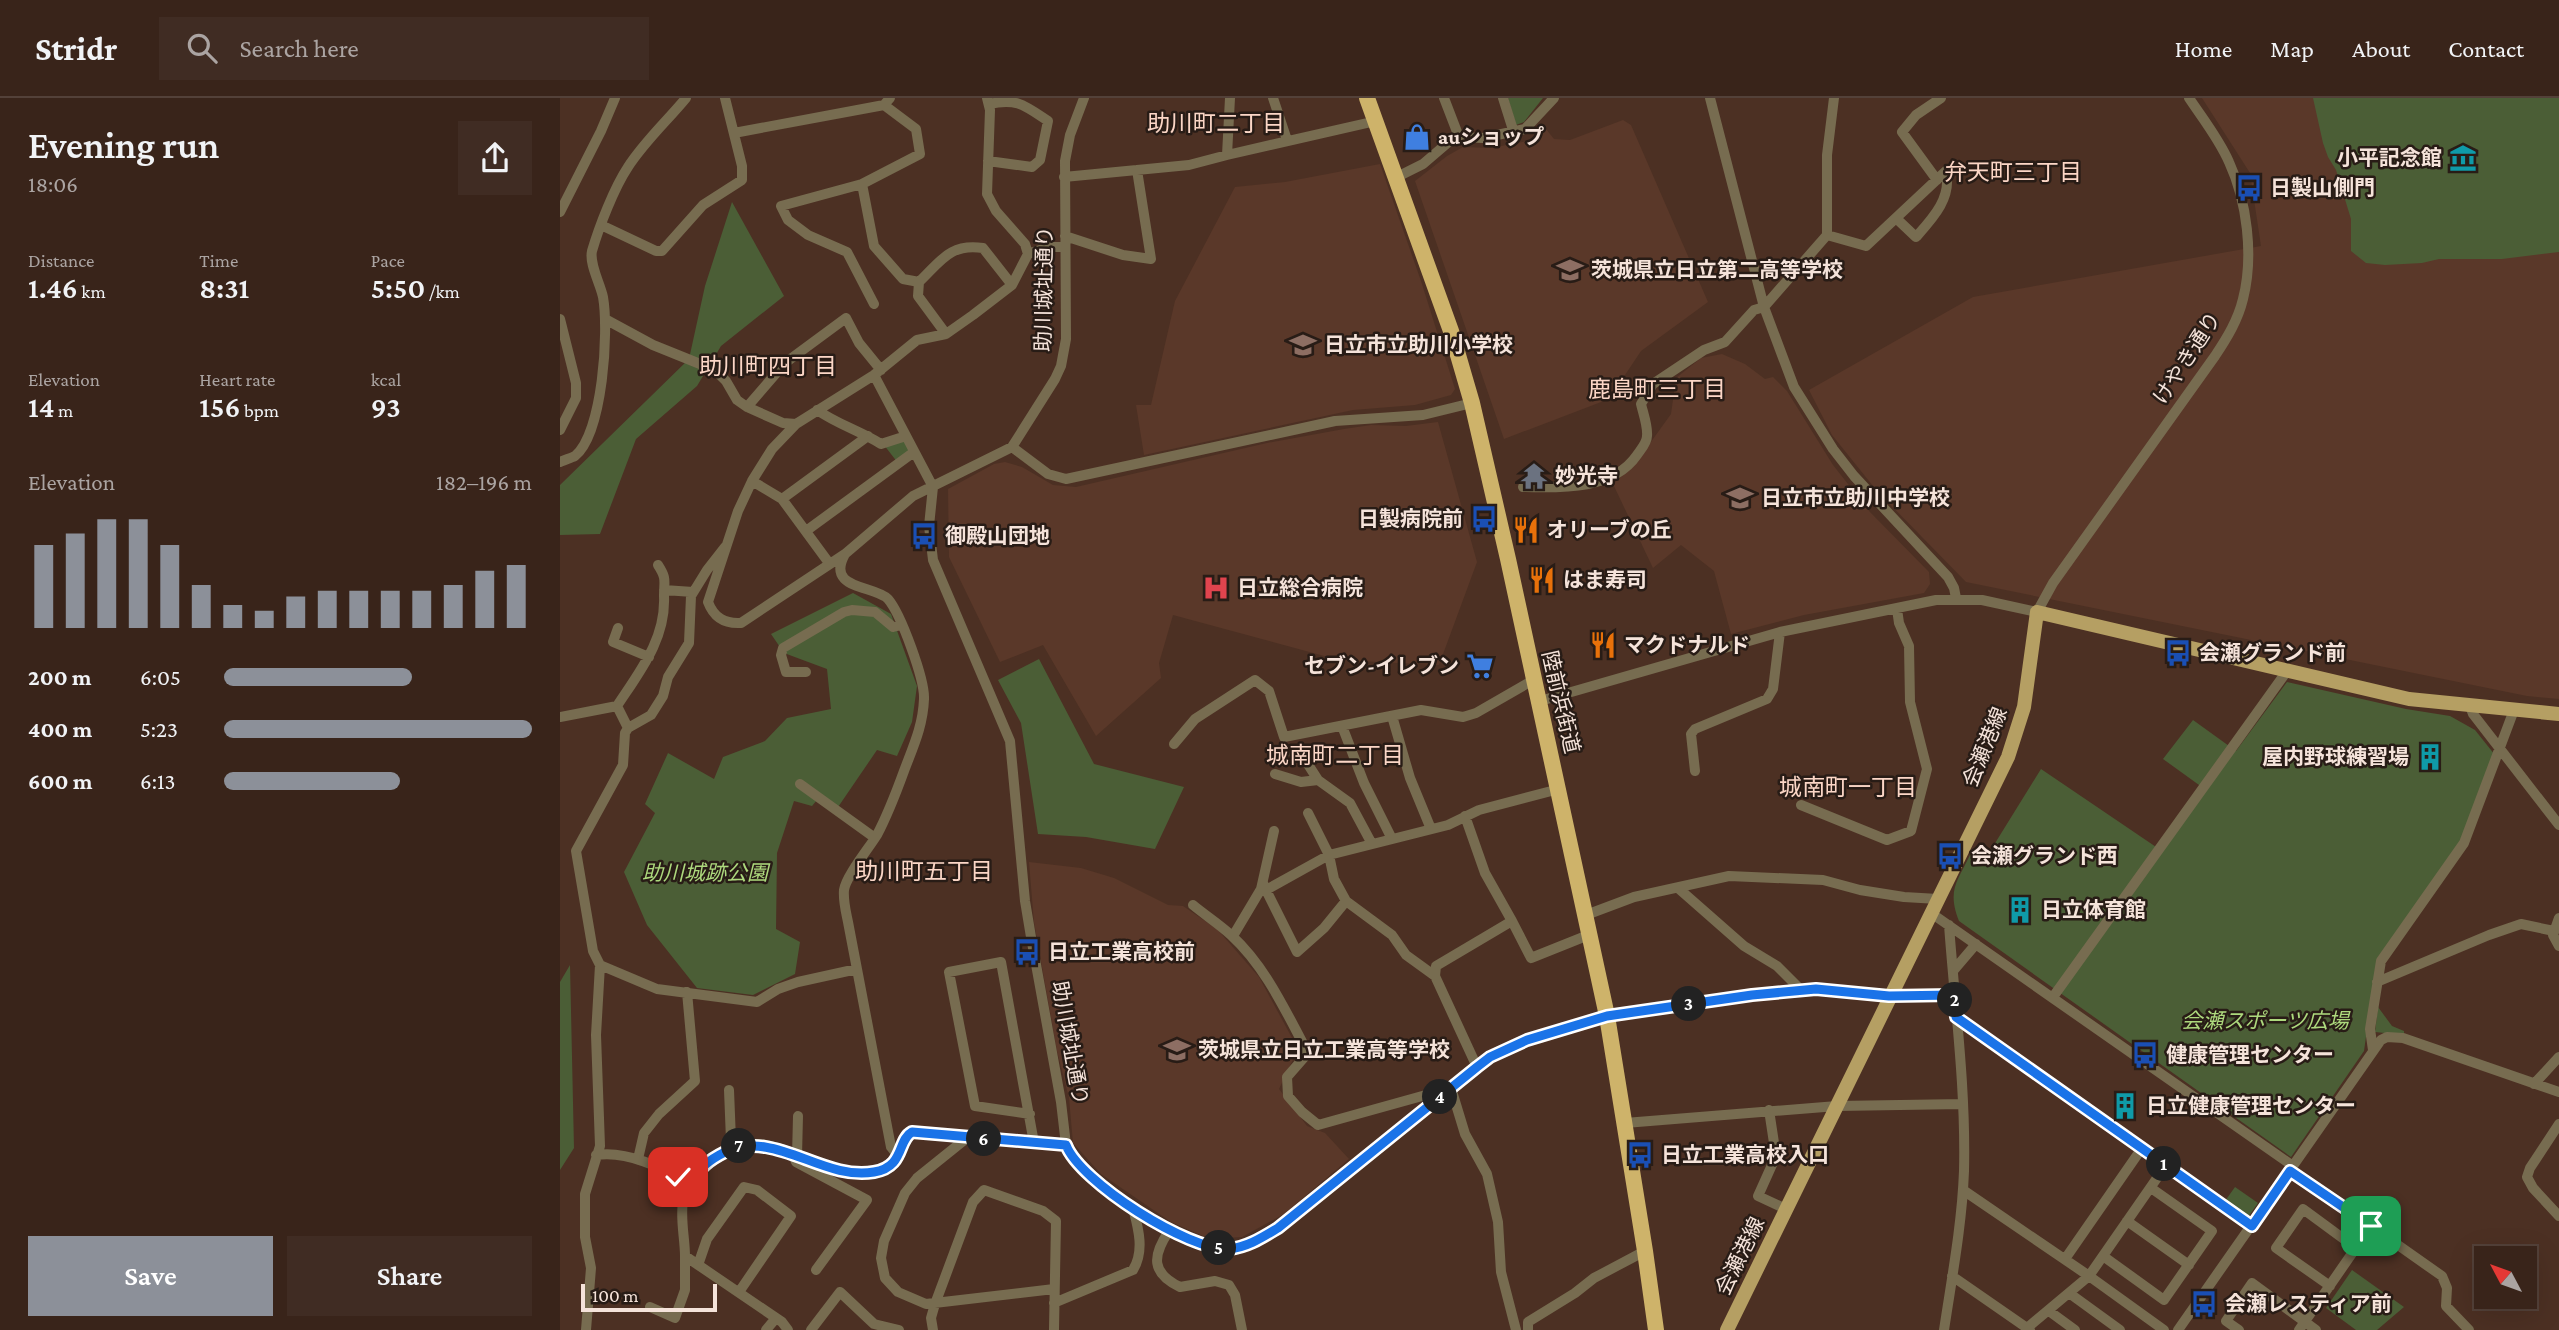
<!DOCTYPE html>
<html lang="en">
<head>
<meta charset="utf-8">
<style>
	:root { --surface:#39241a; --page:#402c23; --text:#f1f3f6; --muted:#aba4a2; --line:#534139; --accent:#8c9099 }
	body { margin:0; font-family:"Crimson Pro","Noto Sans JP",serif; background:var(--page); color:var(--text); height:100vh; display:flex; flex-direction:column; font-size:26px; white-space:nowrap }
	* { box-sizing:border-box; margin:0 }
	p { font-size:23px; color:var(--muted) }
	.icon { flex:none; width:38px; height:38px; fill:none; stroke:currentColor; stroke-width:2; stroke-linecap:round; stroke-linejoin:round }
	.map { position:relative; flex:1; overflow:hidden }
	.drawer { display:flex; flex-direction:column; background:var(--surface); width:560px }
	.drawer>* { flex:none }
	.needle { width:46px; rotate:311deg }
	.fabs { position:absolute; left:1914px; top:1148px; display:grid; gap:14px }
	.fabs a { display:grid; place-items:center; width:63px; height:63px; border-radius:0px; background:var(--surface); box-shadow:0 7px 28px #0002,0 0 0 2px var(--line); font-size:35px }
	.scale { position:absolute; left:21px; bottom:18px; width:136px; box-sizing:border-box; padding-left:7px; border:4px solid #f5e3da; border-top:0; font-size:19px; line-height:24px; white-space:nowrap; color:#f5e3da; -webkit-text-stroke:5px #281c16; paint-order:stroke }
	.pin { position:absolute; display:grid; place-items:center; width:60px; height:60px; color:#fff; margin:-30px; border-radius:14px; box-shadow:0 4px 10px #0006 }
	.km { position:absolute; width:35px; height:35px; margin:-18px; border-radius:50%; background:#222; color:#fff; font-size:19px; line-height:35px; text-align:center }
	.round { display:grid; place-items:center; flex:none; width:74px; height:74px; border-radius:0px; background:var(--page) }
	.overview { display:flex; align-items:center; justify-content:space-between; height:119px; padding:0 28px }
	h1 { font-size:38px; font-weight:600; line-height:52px }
	.figures { display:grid; grid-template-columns:repeat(3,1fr); gap:10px; height:119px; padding:7px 28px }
	.figures div { display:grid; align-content:center }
	.figures b { font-size:30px; font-weight:600 }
	.figures small { font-size:19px; font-weight:400 }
	.figures p { font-size:19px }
	.chart { height:196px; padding:14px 28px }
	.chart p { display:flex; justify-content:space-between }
	.chart svg { width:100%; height:126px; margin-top:7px; stroke:var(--accent); stroke-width:6 }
	.primary-button { display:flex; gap:14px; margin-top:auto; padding:14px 28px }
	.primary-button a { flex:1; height:80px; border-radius:0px; background:var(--accent); color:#fff; font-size:28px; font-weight:600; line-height:80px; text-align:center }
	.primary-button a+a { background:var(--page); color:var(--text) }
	ul { padding:0 28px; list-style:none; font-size:23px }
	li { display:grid; grid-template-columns:112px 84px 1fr; align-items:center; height:52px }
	li i { height:18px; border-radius:9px; background:var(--accent) }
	header { display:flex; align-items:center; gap:42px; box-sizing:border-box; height:98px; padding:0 35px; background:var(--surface); border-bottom:2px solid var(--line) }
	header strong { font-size:33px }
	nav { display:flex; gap:38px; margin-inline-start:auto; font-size:24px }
	.search { width:490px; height:63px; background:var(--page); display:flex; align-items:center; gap:18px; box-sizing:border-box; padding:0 24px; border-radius:0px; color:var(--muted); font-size:26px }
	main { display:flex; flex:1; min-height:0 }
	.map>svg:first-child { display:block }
</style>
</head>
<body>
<header>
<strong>Stridr</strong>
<div class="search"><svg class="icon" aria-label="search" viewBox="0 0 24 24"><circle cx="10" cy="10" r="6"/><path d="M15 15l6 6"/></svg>Search here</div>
<nav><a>Home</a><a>Map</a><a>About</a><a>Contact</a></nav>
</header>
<main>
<section class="drawer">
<div class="overview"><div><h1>Evening run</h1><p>18:06</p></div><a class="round"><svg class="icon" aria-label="share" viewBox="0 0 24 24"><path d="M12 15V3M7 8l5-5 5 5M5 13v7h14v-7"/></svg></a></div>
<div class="figures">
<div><p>Distance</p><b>1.46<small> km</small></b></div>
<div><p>Time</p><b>8:31</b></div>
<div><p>Pace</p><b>5:50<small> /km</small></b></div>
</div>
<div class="figures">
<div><p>Elevation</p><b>14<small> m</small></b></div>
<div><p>Heart rate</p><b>156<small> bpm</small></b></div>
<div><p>kcal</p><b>93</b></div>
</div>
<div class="chart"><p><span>Elevation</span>182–196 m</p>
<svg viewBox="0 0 160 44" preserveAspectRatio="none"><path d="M5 44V15M15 44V11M25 44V6M35 44V6M45 44V15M55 44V29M65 44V36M75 44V38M85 44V33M95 44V31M105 44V31M115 44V31M125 44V31M135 44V29M145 44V24M155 44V22"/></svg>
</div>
<ul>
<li><b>200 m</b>6:05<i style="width:61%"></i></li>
<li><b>400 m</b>5:23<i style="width:100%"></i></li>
<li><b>600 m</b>6:13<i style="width:57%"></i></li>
</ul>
<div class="primary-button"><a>Save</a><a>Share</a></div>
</section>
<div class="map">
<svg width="1999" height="1232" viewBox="0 0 1999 1232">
	<rect width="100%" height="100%" fill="#4c3023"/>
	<path fill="#5a3829" d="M1642 0H1999V601L1967 598 1406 484 1317 393 1272 337 1249 292 1413 199 1701 148 1690 75Z
		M1063 22 1071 27 1148 204 1081 253 1049 301 944 341 855 83 887 58 903 49 931 50 972 42 986 31 994 41 1010 42Z
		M820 66 861 183 895 291 891 297 855 307 793 312 584 357 576 307H591L615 203 675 89 725 84Z
		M1162 256 1185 266 1205 281 1213 279 1227 293 1273 367 1310 414 1369 474 1370 486 1364 495 1244 517 1171 536 1154 473 1121 447 1093 470 1053 386 1075 366 1111 316 1116 280 1141 260Z
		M878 324 917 464 879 567 779 562 613 517 599 565 601 580 536 638 483 547 440 564 389 459 388 391 434 366 445 364 462 369 493 387 516 389 707 345 784 331 811 327 846 328Z
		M469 764 521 770 554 780 608 807 623 808 657 831 699 879 738 951 719 991 747 1028 765 1035 789 1061 724 1116 682 1139 650 1141 611 1124 541 1076 513 1045 509 1000 497 953 474 824Z"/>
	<path fill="#4b5e36" d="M948 0H983L964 24 956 27Z
		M1753 0H1999V154L1942 161H1879L1862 165 1825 167 1806 165 1791 153V121L1776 72 1768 59 1763 45Z
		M172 104 224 198 161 248 137 288 76 341 40 436 0 437V387L129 261 145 188Z
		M346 340 353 354 338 365 324 347Z
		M293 495 331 516 357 588 352 624 337 658 317 652 274 715 257 702 252 708 234 703 217 755 216 831 240 844 235 876 193 897 137 890 87 827 64 774 95 715 85 706 108 655 154 681 163 659 205 643 227 620 271 611 267 571 224 555 211 536Z
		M479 561 534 666 624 689 595 751 526 739 478 736 461 625 438 582Z
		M1727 584 1846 611 1890 618 1915 632 1935 657 1901 744 1817 861 1804 953 1731 1059 1399 823C1387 792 1397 784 1410 757L1424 763 1481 671 1602 753 1646 692 1603 661 1633 622 1676 653Z
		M10 867 14 1050 0 1072V884Z
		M1818 909 1832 928 1844 933V937L1815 934Z
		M1675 1089 1698 1105 1688 1119 1665 1103Z
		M1792 1172 1844 1209 1817 1232H1796L1766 1210Z"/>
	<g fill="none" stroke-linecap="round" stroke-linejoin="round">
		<path stroke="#776c50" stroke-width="10" d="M427 0 430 12 427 96 436 113 465 146 468 156
			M713 0 727 42
			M884 0 899 39
			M943 0 954 35
			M1150 0 1204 209 1234 289 1273 351 1294 378 1388 479 1394 490 1396 500
			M324 7 356 31 360 56 302 86 314 148 343 181 359 184
			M174 35 324 7 330 0
			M667 57 816 23
			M428 63 472 69 480 62 488 23C464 7 457 0 429 6
			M504 79 629 67 667 57 670 0
			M837 79 863 66 891 42 899 39 923 40 965 31 994 0
			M1377 82 1342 34 1356 17 1381 0
			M302 86 221 108 228 122 248 137 287 154 314 206
			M0 114 41 33 55 0
			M41 127 96 153H102L143 107 182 82V68L165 0
			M1267 137 1306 148 1386 73C1392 100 1373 120 1356 139L1336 120
			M505 138 563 157 591 161 577 72
			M0 221 16 285V300L0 332
			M45 221 93 247 155 272 166 283 177 302 187 309 223 325 236 326
			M386 236 358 198 359 184C381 163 390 145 423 150L452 187
			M314 277 373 389
			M187 309 225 265 286 220 299 245 321 272
			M257 312C277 326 300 333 321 346L346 338
			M452 349 488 376 506 381 775 323 863 317 912 305
			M0 364C4 362 11 360 15 358 43 335 49 233 43 199 40 185 29 166 32 153 39 129 54 90 68 69 84 44 107 23 126 0
			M192 383 222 401 269 465
			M373 389 369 428 373 462 450 643 465 803 471 839 501 1004 506 1047 510 1057 520 1069 573 1110 609 1133 646 1148 670 1151 685 1148 718 1130 742 1112 917 969 930 959 967 942 1047 918 1192 897 1256 891 1329 898 1394 897
			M963 389C1002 390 1053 392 1077 357 1081 351 1087 345 1087 338 1088 328 1083 315 1081 306L1093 286 1144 252 1165 244 1194 212 1204 209 1267 137V57L1274 0
			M222 401 308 338
			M246 433 354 354
			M285 456 181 525C165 526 154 520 148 504L178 413 192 383 212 351 236 326 314 277 357 242 386 236 413 217 452 187 468 156 489 149H505
			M104 492 133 494
			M58 530 53 544 89 559
			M246 574H226L221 557 223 550 284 514 292 512 315 514 333 529 341 527
			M980 603 1220 534 1376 502H1422L1477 514 1493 485 1655 258C1667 240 1678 222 1683 201 1694 158 1687 103 1669 64 1659 41 1643 21 1629 0
			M57 608C80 573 106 541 104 498 104 482 107 481 98 467
			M1910 608 1913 616 1999 727
			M832 618 850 680 871 731
			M0 619 57 608 68 630
			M782 628 804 685 832 741
			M614 646 635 621 695 582 709 593 724 639 861 612 903 619 916 615 975 581
			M725 652 742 657 758 682 790 705 812 746
			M1135 673 1131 636 1135 631 1207 601 1213 591 1220 534
			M715 676 741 684 758 682
			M240 686 315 740
			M1241 707 1327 742 1351 733 1367 671 1350 604 1349 548 1339 525 1337 511
			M748 715 769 757 888 727 919 712 999 691
			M905 718 925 775 952 823
			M703 785 706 792 737 854 764 830 786 803 774 781 769 757 706 792
			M1118 790 1184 848 1217 868 1241 892
			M786 803 832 837 846 857 875 878
			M633 807C645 817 659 826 671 837 706 869 726 914 748 955L727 979 728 998 742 1014 758 1027 891 990 905 1036 927 1076 938 1124 941 1174 956 1232
			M1371 815 1733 1068
			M1026 817 1074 799 1169 778 1263 782 1300 792 1344 799 1378 801
			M1999 820 1993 837 1999 848
			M673 838 701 791 714 733
			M40 867 97 891 197 904 218 891 238 884 297 871
			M1393 873 1416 846
			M1817 884 1929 837 1961 826 1994 833
			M1493 899 1727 573
			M1396 919 1692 1127
			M1813 952 1810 931 1821 863 1904 745 1954 612
			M917 969 875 878 876 868 952 823 971 860 1031 836
			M1974 986 1999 959
			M169 992 171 1042 178 1048
			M1209 1012 1216 1058 1198 1098 1226 1111
			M470 1016 415 1008 389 874 441 864 474 1045
			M1065 1025 1277 1008 1403 1006
			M1999 1026 1970 1070 1967 1079 1973 1090 1999 1118
			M408 1039 357 1080 345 1095 324 1143 321 1160 325 1180 338 1194 366 1206 494 1191
			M506 1047 352 1034 346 1038 339 1059 331 1049 288 824C286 814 283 803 284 792 286 778 309 750 317 737 328 716 336 695 344 673 353 649 363 628 364 601 365 582 341 516 328 501 314 487 265 492 285 456L353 398 452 349 495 281 501 268 506 241 505 63 510 37 524 0
			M36 1057C69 1052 103 1071 131 1086
			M237 1058 238 1018
			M234 1059 236 1064 307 1102 256 1172
			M78 1061 84 1035 99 1016 135 983 127 894
			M1730 1073 1811 1128 1739 1232
			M1403 1092 1529 1178 1606 1067
			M1567 1123 1629 1167
			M1811 1128 1882 1178 1887 1190 1886 1208 1909 1232
			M609 1133C592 1158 591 1175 620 1189L655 1183 669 1187 675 1197 682 1232
			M1543 1158 1604 1202 1652 1133 1591 1090
			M1505 1161 1582 1050
			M138 1167 147 1141 184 1089 197 1092 231 1118 179 1194
			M1392 1178 1470 1232
			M1770 1188 1716 1150 1743 1111 1796 1150
			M1509 1195 1560 1232
			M494 1205 573 1172C585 1153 578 1129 573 1110
			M90 1209 115 1220 125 1192V1158
			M1489 1213 1515 1232
			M1467 1230 1529 1178 1604 1232
			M26 1232 31 1170 25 1139V1096L40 1048 36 937 40 867 33 853 16 753 63 667 65 635 68 630 91 617 103 598 108 579 129 545 131 498 147 472 165 449
			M206 1232 216 1220
			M228 1232 222 1224 125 1158C125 1141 120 1120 123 1104 127 1086 141 1065 157 1058 170 1052 183 1045 198 1046 241 1049 300 1101 339 1059
			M251 1232 280 1194 314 1226 339 1232
			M373 1232 371 1220 375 1206 413 1104 424 1092 483 1113 496 1123 494 1232
			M968 1232V1224L1015 1195 1034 1180 1085 1153
			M1384 1232C1392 1179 1402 1126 1404 1073 1406 991 1395 909 1389 827
			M1618 1232 1821 942 1827 939 1843 940 1999 994
			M1679 1232 1666 1223 1692 1185 1756 1232"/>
		<path stroke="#b59f63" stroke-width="14" d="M1167 1232 1448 659 1464 609 1477 514 1849 601 1999 616"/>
		<path stroke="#ceb36a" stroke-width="16" d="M807 0 891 233 912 305 948 461 1047 918 1085 1153 1096 1232"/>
	</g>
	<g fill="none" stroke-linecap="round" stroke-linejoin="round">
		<defs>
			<path id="route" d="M118 1079 131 1086C139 1070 149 1062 165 1054 216 1031 262 1083 314 1074 345 1069 337 1042 352 1034L506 1047C520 1084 629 1153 669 1151 688 1149 703 1139 718 1130L917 969 930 959 967 942 1047 918 1192 897 1256 891 1329 898 1394 897 1396 919 1692 1128 1730 1073 1811 1128"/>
		</defs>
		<use href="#route" stroke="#fff" stroke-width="14"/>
		<use href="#route" stroke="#1a73e8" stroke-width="9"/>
	</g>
	<defs>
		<symbol id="shop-bare" viewBox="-9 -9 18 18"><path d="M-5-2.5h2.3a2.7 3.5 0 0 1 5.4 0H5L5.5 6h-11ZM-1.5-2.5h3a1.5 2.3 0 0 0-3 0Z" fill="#3f7fe0" stroke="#281c16" stroke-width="2.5" paint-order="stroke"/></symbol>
		<symbol id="museum-bare" viewBox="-9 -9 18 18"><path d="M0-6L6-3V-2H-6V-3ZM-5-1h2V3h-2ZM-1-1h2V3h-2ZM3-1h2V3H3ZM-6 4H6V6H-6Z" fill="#0f9aa8" stroke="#281c16" stroke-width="2.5" paint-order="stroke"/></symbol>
		<symbol id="bus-bare" viewBox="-9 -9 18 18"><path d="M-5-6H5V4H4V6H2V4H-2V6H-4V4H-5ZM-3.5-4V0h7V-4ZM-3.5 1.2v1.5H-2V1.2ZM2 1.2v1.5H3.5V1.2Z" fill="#1a4fb4" stroke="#281c16" stroke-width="2.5" paint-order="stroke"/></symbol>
		<symbol id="school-bare" viewBox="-9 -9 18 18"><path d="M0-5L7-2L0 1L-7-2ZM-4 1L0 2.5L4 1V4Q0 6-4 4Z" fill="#8d6e63" stroke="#281c16" stroke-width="2.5" paint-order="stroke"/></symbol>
		<symbol id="temple-bare" viewBox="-9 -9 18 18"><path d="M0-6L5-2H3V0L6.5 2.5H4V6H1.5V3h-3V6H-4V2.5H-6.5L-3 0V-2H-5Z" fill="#6b7280" stroke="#281c16" stroke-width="2.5" paint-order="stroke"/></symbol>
		<symbol id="restaurant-bare" viewBox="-9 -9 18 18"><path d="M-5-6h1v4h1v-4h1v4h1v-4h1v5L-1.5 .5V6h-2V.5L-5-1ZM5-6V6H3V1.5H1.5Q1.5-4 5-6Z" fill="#e8710a" stroke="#281c16" stroke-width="2.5" paint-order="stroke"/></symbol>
		<symbol id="hospital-bare" viewBox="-9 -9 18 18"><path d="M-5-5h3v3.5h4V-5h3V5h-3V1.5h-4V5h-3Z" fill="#e0444e" stroke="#281c16" stroke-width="2.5" paint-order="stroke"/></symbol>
		<symbol id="supermarket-bare" viewBox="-9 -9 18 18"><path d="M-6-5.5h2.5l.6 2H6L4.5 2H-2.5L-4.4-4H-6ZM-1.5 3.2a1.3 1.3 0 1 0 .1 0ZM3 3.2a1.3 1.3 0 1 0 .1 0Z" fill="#3f7fe0" stroke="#281c16" stroke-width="2.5" paint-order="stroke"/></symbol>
		<symbol id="building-bare" viewBox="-9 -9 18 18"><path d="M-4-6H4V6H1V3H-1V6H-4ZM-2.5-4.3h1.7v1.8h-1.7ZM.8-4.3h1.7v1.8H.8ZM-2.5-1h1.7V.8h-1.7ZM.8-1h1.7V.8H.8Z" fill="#0f9aa8" stroke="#281c16" stroke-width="2.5" paint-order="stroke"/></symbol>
	</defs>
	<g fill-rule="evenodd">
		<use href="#shop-bare" x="838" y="20" width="38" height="38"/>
		<use href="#museum-bare" x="1884" y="41" width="38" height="38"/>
		<use href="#bus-bare" x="1670" y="71" width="38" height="38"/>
		<use href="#school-bare" x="991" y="153" width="38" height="38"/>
		<use href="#school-bare" x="724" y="228" width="38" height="38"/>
		<use href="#temple-bare" x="955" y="359" width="38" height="38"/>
		<use href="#school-bare" x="1161" y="381" width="38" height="38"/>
		<use href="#bus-bare" x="905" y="402" width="38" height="38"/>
		<use href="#restaurant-bare" x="947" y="413" width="38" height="38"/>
		<use href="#bus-bare" x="345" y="419" width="38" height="38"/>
		<use href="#restaurant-bare" x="963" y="463" width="38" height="38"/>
		<use href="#hospital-bare" x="637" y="471" width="38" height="38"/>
		<use href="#restaurant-bare" x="1024" y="528" width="38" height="38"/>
		<use href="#bus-bare" x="1599" y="536" width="38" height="38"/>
		<use href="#supermarket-bare" x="901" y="549" width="38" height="38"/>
		<use href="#building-bare" x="1851" y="640" width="38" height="38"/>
		<use href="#bus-bare" x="1371" y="739" width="38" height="38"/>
		<use href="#building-bare" x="1441" y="793" width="38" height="38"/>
		<use href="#bus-bare" x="448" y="835" width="38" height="38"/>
		<use href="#school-bare" x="598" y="933" width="38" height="38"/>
		<use href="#bus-bare" x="1566" y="938" width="38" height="38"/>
		<use href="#building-bare" x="1546" y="989" width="38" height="38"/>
		<use href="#bus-bare" x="1061" y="1038" width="38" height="38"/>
		<use href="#bus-bare" x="1625" y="1187" width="38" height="38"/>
	</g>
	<g text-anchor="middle" stroke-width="5" stroke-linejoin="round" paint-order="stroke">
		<g font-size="21" font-weight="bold" fill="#f5e3da" stroke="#281c16" text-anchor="start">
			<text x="878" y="46">auショップ</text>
			<text x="1882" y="67" text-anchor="end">小平記念館</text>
			<text x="1710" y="97">日製山側門</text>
			<text x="1031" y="179">茨城県立日立第二高等学校</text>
			<text x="764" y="254">日立市立助川小学校</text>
			<text x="995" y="385">妙光寺</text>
			<text x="1201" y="407">日立市立助川中学校</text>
			<text x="903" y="428" text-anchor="end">日製病院前</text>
			<text x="987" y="439">オリーブの丘</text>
			<text x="385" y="445">御殿山団地</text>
			<text x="1003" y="489">はま寿司</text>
			<text x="677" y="497">日立総合病院</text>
			<text x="1064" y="554">マクドナルド</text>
			<text x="1639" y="562">会瀬グランド前</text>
			<text x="899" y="575" text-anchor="end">セブン-イレブン</text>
			<text x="1849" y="666" text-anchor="end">屋内野球練習場</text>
			<text x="1411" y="765">会瀬グランド西</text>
			<text x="1481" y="819">日立体育館</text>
			<text x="488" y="861">日立工業高校前</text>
			<text x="638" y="959">茨城県立日立工業高等学校</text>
			<text x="1606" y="964">健康管理センター</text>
			<text x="1586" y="1015">日立健康管理センター</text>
			<text x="1101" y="1064">日立工業高校入口</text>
			<text x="1665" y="1213">会瀬レスティア前</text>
		</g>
		<g font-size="21" fill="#f5e3da" stroke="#281c16">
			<text transform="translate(484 191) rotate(-89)" y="7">助川城址通り</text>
			<text transform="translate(1627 260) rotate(-57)" y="7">けやき通り</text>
			<text transform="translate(1001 604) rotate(77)" y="7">陸前浜街道</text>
			<text transform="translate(1425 649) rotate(-68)" y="7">会瀬港線</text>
			<text transform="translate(510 945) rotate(80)" y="7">助川城址通り</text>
			<text transform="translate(1180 1158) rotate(-64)" y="7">会瀬港線</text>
		</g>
		<g font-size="21" font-style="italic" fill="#add97d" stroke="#281c16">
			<text x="145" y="782">助川城跡公園</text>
			<text x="1705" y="930">会瀬スポーツ広場</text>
		</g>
		<g font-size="23" fill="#fbd6c6" stroke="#281c16">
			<text x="656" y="33">助川町二丁目</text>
			<text x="1453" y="82">弁天町三丁目</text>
			<text x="208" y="276">助川町四丁目</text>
			<text x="1097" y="299">鹿島町三丁目</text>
			<text x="775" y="665">城南町二丁目</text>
			<text x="1288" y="697">城南町一丁目</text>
			<text x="364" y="781">助川町五丁目</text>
		</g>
	</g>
</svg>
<div class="fabs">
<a><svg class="needle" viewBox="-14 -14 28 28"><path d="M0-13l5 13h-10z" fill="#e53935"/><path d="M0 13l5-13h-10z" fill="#aba4a2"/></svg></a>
</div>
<div class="scale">100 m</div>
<div class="pin" style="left:1811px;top:1128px;background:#1e9e55"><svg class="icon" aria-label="arrive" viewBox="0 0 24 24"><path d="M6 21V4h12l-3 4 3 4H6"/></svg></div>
<div class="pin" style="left:118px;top:1079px;background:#d93025"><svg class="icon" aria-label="check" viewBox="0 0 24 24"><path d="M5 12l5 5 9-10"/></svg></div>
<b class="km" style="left:1604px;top:1066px">1</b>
<b class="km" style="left:1395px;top:902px">2</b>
<b class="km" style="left:1129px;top:906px">3</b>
<b class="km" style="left:880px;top:999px">4</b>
<b class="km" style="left:659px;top:1150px">5</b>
<b class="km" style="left:424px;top:1041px">6</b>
<b class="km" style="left:179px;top:1048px">7</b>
</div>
</main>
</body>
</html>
